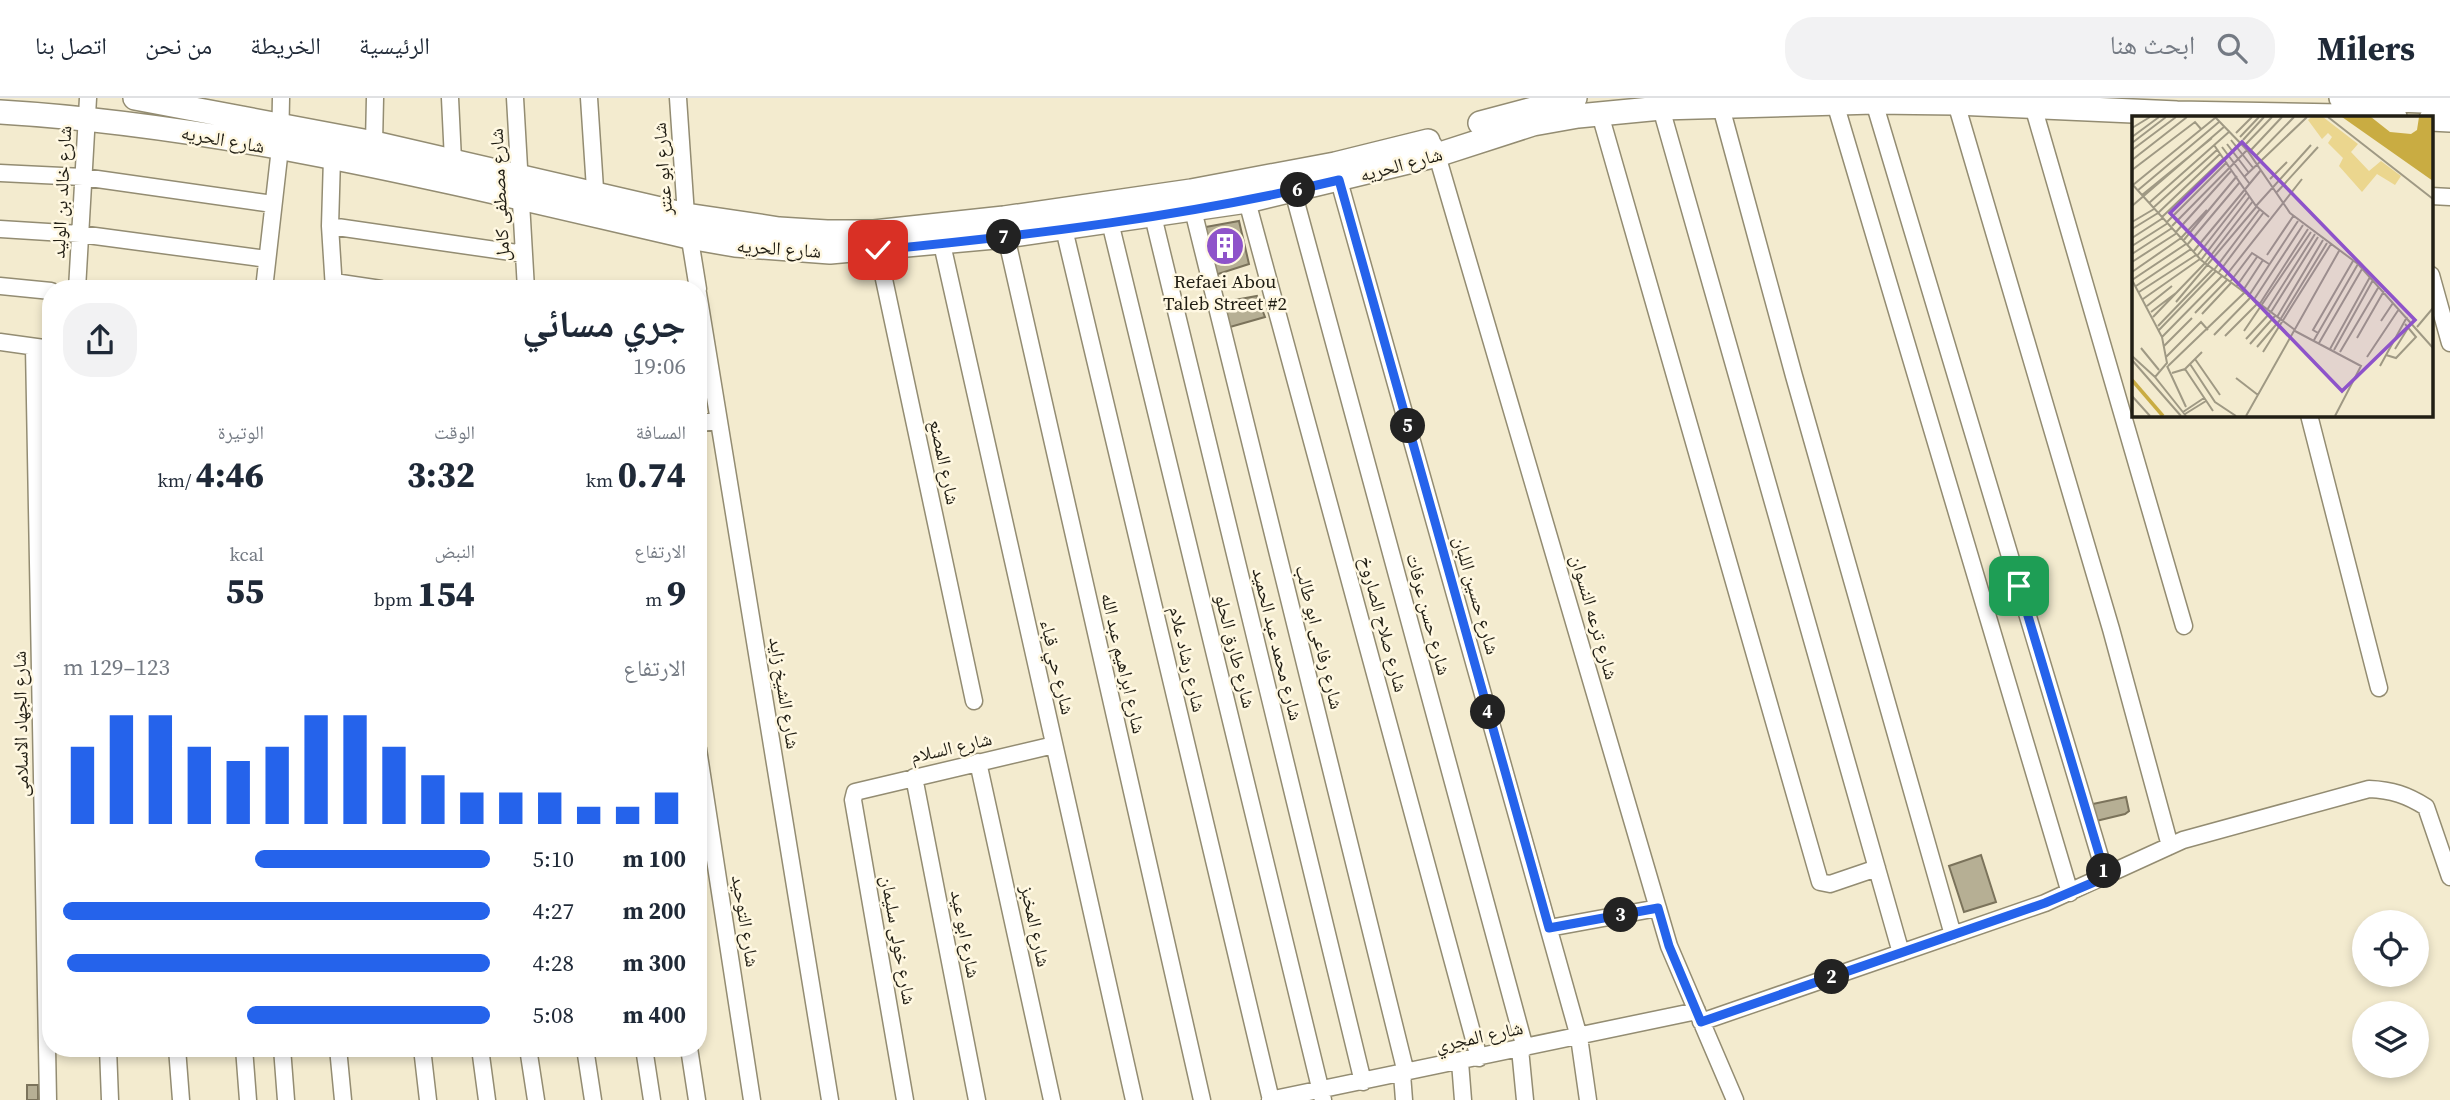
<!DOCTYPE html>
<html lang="ar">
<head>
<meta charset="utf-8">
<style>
	:root { --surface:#fff; --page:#f2f2f3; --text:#1f2937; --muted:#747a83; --line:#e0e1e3; --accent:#2563eb }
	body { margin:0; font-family:"Source Serif 4","Noto Naskh Arabic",serif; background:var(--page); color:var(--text); direction:rtl; height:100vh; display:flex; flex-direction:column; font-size:26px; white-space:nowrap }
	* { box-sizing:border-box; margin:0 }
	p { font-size:23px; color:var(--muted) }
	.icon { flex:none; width:38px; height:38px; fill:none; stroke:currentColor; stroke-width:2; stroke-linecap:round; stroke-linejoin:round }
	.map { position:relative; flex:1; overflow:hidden; direction:ltr }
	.panel { position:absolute; left:42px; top:182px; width:665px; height:777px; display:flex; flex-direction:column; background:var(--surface); border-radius:28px; box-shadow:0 4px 10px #0003; direction:rtl }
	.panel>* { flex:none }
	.tools { position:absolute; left:2352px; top:812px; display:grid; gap:14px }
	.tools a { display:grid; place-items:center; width:77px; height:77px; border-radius:50%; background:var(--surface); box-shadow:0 4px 10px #0003; font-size:35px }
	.pin { position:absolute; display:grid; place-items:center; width:60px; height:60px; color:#fff; margin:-30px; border-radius:14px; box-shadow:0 4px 10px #0006 }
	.km { position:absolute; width:35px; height:35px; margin:-18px; border-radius:50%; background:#222; color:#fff; font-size:19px; line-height:35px; text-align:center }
	.round { display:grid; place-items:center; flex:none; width:74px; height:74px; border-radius:28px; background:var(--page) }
	.summary { display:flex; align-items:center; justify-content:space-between; height:119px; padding:0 21px }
	h1 { font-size:38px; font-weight:800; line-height:52px }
	.metrics { display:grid; grid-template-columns:repeat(3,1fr); gap:10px; height:119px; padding:7px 21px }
	.metrics div { display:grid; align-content:center }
	.metrics b { font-size:35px; font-weight:800 }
	.metrics small { font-size:19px; font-weight:400 }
	.metrics p { font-size:19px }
	.chart { height:196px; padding:14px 21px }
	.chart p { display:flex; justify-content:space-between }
	.chart svg { width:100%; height:126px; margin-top:7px; stroke:var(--accent); stroke-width:6 }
	ul { padding:0 21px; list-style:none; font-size:23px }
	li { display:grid; grid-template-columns:112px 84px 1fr; align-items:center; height:52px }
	li i { height:18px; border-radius:9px; background:var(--accent) }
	header { display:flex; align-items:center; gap:42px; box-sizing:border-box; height:98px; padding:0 35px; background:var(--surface); border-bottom:2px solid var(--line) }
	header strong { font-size:33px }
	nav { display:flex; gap:38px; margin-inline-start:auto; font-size:24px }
	.search { width:490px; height:63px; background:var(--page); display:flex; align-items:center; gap:18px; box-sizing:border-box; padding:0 24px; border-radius:28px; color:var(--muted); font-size:26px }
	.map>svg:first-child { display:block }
</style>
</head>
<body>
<header>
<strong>Milers</strong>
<div class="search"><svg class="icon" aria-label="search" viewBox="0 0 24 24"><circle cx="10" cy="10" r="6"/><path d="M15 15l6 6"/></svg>ابحث هنا</div>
<nav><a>الرئيسية</a><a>الخريطة</a><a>من نحن</a><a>اتصل بنا</a></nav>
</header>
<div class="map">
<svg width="2450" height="1002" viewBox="0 0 2450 1002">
	<rect width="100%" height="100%" fill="#f3ebcf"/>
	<path fill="#b6af94" stroke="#7b735b" stroke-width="2" d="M1239 123 1249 166 1212 178 1200 130Z
		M1257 198 1265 219 1223 231 1218 205Z
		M2126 699 2129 713 2125 716 2092 724 2088 707Z
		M1981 757 1996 804 1964 814 1949 768Z
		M27 987H38V1002H27Z"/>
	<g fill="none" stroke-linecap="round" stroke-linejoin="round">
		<defs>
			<path id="street" d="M450 0 453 62
				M515 0 526 191
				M589 0 596 106
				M678 0 686 117 698 191
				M1874 4 2106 779
				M1835 5 2070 795
				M1956 5 2111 531 2170 748
				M2033 8 2184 528
				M1721 9 1794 278 1953 837
				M1661 10 1901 855
				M1600 16 1820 784 1830 786 1877 770
				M374 45 375 0
				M1434 47 1669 848 1735 1002
				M332 60 330 128 334 191
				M1336 72 1579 939 1588 1002
				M0 75 83 79 273 106
				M1293 93 1525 950
				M2431 98 2450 99
				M1247 103 1479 960
				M1193 112 1406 975
				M1153 118 1363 984
				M1110 124 1323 1002
				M330 128 524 156
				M0 131 80 136 267 161
				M1064 131 1271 1002
				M1006 138 1202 1002
				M875 139 974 603
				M942 146 1134 1002
				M2431 177 2450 245
				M334 184 381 191
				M0 188 51 193
				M77 191 88 0
				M264 191 280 50 281 0
				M698 195 830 1002
				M0 244 51 251
				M34 249 48 1002
				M2309 317 2379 590
				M698 325 719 323
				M698 651 752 1002
				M978 664 1052 1002
				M914 679 977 1002
				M1549 830 1658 810
				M1701 924 2045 805 2183 742 2369 691C2392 692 2407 697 2426 709L2450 779
				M108 950 110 1002
				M177 950 181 1002
				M244 950 248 1002
				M282 950 286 1002
				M338 950 343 1002
				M422 950 428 1002
				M480 950 487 1002
				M528 950 536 1002
				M585 950 593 1002
				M644 950 652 1002
				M689 950 697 1002
				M1520 951 1525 1002
				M1460 964 1463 1002
				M1402 976 1404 1002
				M905 1002 853 702 855 694 1054 647
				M1270 1002 1697 913"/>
			<path id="secondary" d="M135 0 374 45 686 117 779 131 827 134H874L1004 120 1191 93 1335 66 1428 43
				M2341 0 2450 4
				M0 14C233 28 462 87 689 139L735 147 830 154 1006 138 1247 103 1437 57 1533 26 1578 18 1661 10 1874 4 1956 5 2177 15 2395 19
				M2431 21 2450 22
				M1480 25 1575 0"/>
		</defs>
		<use href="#street" stroke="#938c72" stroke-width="19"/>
		<use href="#secondary" stroke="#938c72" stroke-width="26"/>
		<use href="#street" stroke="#fff" stroke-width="16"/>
		<use href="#secondary" stroke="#fff" stroke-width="23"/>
	</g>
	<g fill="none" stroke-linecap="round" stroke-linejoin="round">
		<defs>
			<path id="route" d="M878 152C1033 137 1188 118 1339 82L1549 830 1658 810 1669 848 1701 924 2045 805 2106 779 2019 488"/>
		</defs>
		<use href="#route" stroke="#fff" stroke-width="14"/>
		<use href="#route" stroke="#2563eb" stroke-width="9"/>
	</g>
	<defs>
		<symbol id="building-disc" viewBox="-11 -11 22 22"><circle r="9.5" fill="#8e53ca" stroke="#fff8e2"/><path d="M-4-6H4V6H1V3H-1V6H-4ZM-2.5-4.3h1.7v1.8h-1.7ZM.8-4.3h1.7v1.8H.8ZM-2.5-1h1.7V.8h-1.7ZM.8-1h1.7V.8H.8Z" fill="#fff"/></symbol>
	</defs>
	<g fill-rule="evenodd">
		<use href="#building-disc" x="1203" y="126" width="44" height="44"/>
	</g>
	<g text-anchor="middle" stroke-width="5" stroke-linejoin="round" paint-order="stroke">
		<g font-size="19" fill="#211e14" stroke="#fff8e2">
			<text transform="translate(223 41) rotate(10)" y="7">شارع الحريه</text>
			<text transform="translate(1401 66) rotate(-15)" y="7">شارع الحريه</text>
			<text transform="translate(662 71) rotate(-94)" y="7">شارع ابو عنتر</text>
			<text transform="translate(61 94) rotate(-87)" y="7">شارع خالد بن الوليد</text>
			<text transform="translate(499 97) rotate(-93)" y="7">شارع مصطفى كامل</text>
			<text transform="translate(779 150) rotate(4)" y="7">شارع الحريه</text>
			<text transform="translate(945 364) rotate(78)" y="7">شارع المصنع</text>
			<text transform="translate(1477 497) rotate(74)" y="7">شارع حسين اللبان</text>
			<text transform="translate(1429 516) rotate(75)" y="7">شارع حسن عرفات</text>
			<text transform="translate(1595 519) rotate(74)" y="7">شارع ترعه النسوان</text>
			<text transform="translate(1384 526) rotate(75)" y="7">شارع صلاح الصاروخ</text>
			<text transform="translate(1320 539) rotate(76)" y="7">شارع رفاعى ابو طالب</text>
			<text transform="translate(1278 546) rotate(76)" y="7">شارع محمد عبد الحميد</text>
			<text transform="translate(1236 553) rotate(76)" y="7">شارع طارق الحلو</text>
			<text transform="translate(1188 561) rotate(77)" y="7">شارع رشاد علام</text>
			<text transform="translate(1124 565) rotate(77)" y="7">شارع ابراهيم عبد الله</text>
			<text transform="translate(1058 569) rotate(77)" y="7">شارع حي قباء</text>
			<text transform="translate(785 595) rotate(81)" y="7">شارع الشيخ زايد</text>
			<text transform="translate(20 626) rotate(-91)" y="7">شارع الجهاد الاسلامى</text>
			<text transform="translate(951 649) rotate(-13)" y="7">شارع السلام</text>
			<text transform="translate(746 823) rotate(81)" y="7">شارع التوحيد</text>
			<text transform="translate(1036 828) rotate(78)" y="7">شارع المخبز</text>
			<text transform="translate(966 836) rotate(79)" y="7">شارع ابو عيد</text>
			<text transform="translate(899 842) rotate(80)" y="7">شارع خولى سليمان</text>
			<text transform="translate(1479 938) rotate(-12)" y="7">شارع المجري</text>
		</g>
		<g font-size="19" fill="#211e14" stroke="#fff8e2">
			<text x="1225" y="190">Refaei Abou<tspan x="1225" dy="22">Taleb Street #2</tspan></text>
		</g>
	</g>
	<g transform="translate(2132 18)">
		<rect width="301" height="301" fill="#f3ebcf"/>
		<path d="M179 1H191L226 28 219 36 237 55 249 45 269 60 263 69 245 58 230 76 207 50 211 42 196 27 200 21 196 17 190 23 176 4Z" fill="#ebd68e"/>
		<path d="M210 1H239L258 16 279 18 285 14 287 1H301V65Z" fill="#c9ac42"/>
		<path fill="none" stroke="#c9ac42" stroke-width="3.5" d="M0 264 31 300"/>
		<path fill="none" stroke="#9f9984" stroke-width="2" d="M83 1 115 34 158 97 226 148 301 232M196 1 301 83M0 12 18 1M104 17 120 1M0 21 27 1M108 21 127 1M99 24 122 53M111 24 132 1M0 27 34 1M95 28 117 57M114 28 140 1M82 29 124 90 137 101M90 31 117 67M0 34 44 1M119 34 150 1M123 41 162 1M0 44 55 1M0 54 63 6 69 13M112 61 175 1M138 63 155 46M0 68 69 144 163 214M1 69 83 2M5 75 87 6M145 76 186 31M10 79 80 22M17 87 98 15M0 90 93 10M124 90 179 29M21 92 86 33M26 97 88 38M30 101 92 42M0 106 22 93M35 106 95 46M40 110 117 32M0 113 26 97M44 116 100 54M0 122 31 102M49 122 75 94M51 125 105 60M55 129 108 66M0 130 36 107M61 136 129 54M0 138 40 112M135 139 162 99M65 140 115 76M69 144 118 80M0 146 45 117M73 147 121 85M82 154 128 93M0 156 49 122M87 156 132 96M92 162 170 63M0 164 54 128M0 164 30 221 35 247 23 261 54 300M98 166 120 137 137 148M4 170 59 133M104 171 125 141M7 176 64 139M110 176 131 144M116 181 166 105M11 183 68 143M121 185 171 109M44 186 125 90M127 189 176 113M15 190 40 170M135 194 183 118M19 196 44 177M139 196 186 121M63 197 95 164M70 198 99 167M21 201 73 147M145 201 191 124M148 204 195 127M249 205 261 187M26 210 81 153M285 211 301 192M27 214 84 155M112 215 179 116M163 215 229 250 203 300M186 217 181 214 221 145M82 219 118 182M93 220 125 188M30 221 90 160M225 222 252 175M114 223 138 197M182 224 226 148M187 227 230 153M118 228 143 200M32 230 60 202M125 231 148 204M9 232 27 254M198 233 238 161M263 233 276 212M202 234 241 164M131 236 199 128M208 236 246 172M254 239 264 242 284 221 273 208M0 240 23 261M34 241 69 206 76 214M235 241 267 193M63 243 88 279M0 244 49 300M58 248 83 286 104 300M35 250 54 291M36 250 112 177M248 250 275 201M53 253 81 295M40 257 53 253 70 236M104 262 126 279M0 280 18 300M51 296 72 282M53 298 74 285M114 300 207 135"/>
		<path fill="#8e53ca" fill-opacity="0.15" stroke="#8e53ca" stroke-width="3.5" d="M110 26 283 204 210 275 38 97Z"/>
		<rect width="301" height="301" fill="none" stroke="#211e14" stroke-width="3.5"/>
	</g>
</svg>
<div class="tools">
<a><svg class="icon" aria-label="locate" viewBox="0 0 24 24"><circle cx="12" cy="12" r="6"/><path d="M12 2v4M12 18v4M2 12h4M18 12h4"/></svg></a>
<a><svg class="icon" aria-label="layers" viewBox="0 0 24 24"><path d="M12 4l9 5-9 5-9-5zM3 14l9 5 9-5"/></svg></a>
</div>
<div class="pin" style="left:2019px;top:488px;background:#1e9e55"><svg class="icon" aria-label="arrive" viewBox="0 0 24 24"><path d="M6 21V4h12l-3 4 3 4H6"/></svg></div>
<div class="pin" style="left:878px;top:152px;background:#d93025"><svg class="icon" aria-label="check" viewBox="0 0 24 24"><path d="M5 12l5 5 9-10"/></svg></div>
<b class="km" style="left:2104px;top:773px">1</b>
<b class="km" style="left:1832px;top:879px">2</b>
<b class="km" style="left:1621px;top:817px">3</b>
<b class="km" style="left:1488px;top:614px">4</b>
<b class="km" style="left:1408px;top:328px">5</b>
<b class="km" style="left:1298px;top:92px">6</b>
<b class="km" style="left:1004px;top:139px">7</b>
<section class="panel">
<div class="summary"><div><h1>جري مسائي</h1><p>19:06</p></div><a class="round"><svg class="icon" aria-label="share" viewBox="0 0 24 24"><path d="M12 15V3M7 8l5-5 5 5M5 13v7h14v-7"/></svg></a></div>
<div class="metrics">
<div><p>المسافة</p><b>0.74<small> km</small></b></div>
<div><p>الوقت</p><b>3:32</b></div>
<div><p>الوتيرة</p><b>4:46<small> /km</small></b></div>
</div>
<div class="metrics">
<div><p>الارتفاع</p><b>9<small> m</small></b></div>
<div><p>النبض</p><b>154<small> bpm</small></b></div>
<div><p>kcal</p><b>55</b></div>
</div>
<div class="chart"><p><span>الارتفاع</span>123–129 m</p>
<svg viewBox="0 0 160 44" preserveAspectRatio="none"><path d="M5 44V17M15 44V6M25 44V6M35 44V17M45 44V22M55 44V17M65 44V6M75 44V6M85 44V17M95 44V27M105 44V33M115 44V33M125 44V33M135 44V38M145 44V38M155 44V33"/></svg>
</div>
<ul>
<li><b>100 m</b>5:10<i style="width:55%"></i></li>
<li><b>200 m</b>4:27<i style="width:100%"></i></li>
<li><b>300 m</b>4:28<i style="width:99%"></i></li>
<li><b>400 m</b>5:08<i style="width:57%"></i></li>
</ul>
</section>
</div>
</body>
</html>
